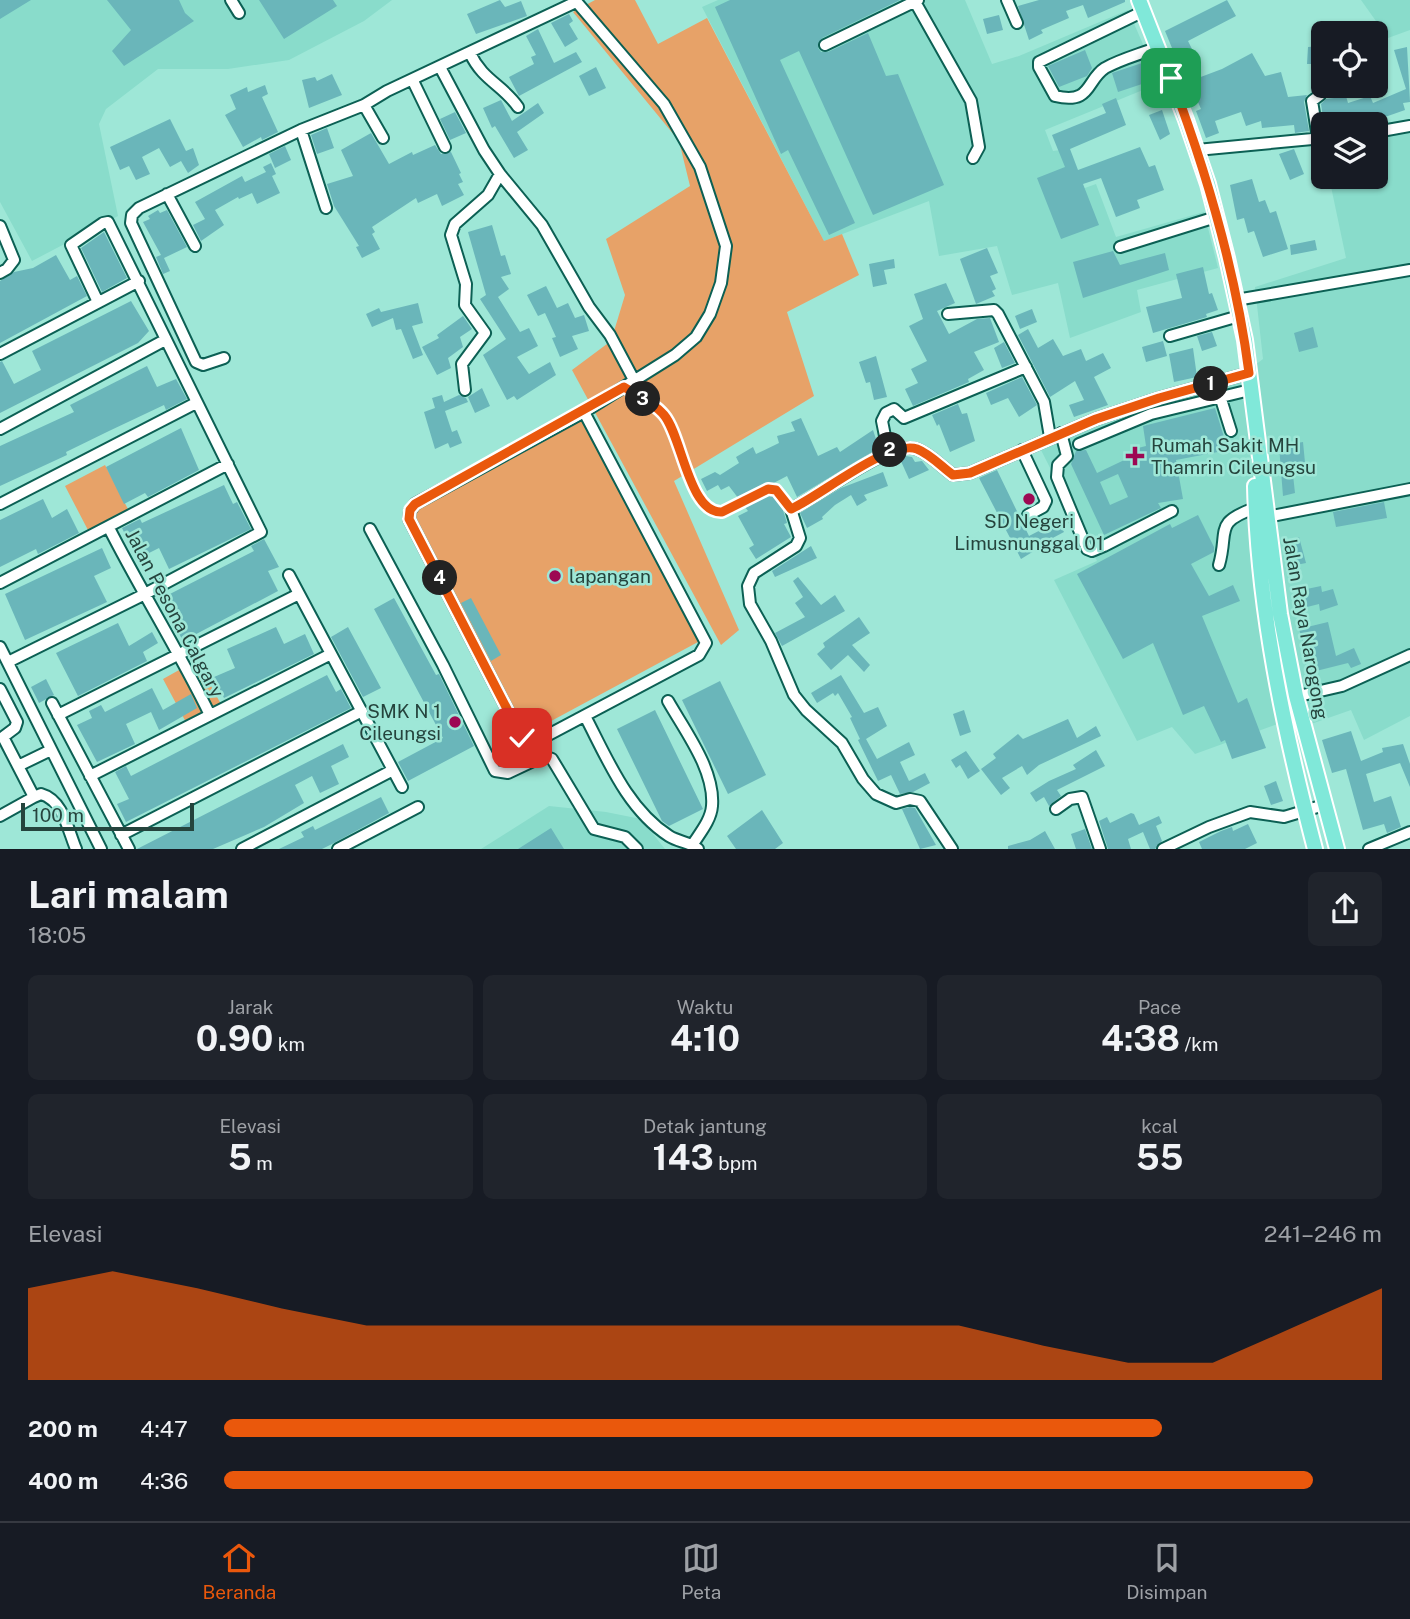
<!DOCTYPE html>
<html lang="id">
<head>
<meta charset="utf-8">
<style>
	:root { --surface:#171b24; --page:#20242c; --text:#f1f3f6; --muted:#9ea1a6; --line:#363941; --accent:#ea580c }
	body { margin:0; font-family:"Public Sans",sans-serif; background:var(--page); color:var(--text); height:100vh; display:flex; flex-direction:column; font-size:26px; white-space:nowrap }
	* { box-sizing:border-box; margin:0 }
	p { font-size:23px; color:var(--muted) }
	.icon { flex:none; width:38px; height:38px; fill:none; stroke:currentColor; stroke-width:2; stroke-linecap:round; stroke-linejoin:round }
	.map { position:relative; height:849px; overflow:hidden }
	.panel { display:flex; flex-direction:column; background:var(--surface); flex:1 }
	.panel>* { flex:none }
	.controls { position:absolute; left:1311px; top:21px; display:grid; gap:14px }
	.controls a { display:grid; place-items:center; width:77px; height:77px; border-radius:10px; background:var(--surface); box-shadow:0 2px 5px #0004; font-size:35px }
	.scale { position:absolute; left:21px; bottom:18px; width:173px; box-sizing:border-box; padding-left:7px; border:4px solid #25443d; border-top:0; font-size:19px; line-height:24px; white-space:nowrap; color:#25443d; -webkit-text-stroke:5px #9ee7d7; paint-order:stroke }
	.pin { position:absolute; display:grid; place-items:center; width:60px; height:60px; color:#fff; margin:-30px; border-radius:14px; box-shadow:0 4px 10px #0006 }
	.km { position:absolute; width:35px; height:35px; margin:-18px; border-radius:50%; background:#222; color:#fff; font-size:19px; line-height:35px; text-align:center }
	.round { display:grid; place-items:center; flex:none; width:74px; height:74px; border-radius:10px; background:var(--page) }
	.overview { display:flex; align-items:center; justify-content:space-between; height:119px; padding:0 28px }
	h1 { font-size:38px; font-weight:700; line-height:52px }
	.stats { display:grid; grid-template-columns:repeat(3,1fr); gap:10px; height:119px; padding:7px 28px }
	.stats div { display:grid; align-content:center; border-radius:10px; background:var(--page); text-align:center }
	.stats b { font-size:35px; font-weight:700 }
	.stats small { font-size:19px; font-weight:400 }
	.stats p { font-size:19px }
	.chart { height:196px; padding:14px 28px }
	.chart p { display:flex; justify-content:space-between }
	.chart svg { width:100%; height:126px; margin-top:7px; fill:var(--accent); opacity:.7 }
	ul { padding:0 28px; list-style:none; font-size:23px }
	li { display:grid; grid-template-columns:112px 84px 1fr; align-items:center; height:52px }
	li i { height:18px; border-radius:9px; background:var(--accent) }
	.dock { display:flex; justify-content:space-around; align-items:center; height:98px; border-top:2px solid var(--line); background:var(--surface); font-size:19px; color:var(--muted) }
	.dock a { display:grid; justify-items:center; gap:4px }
	.dock .active { color:var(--accent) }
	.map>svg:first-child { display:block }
</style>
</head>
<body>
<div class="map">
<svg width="1410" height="849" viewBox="0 0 1410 849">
	<rect width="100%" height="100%" fill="#9ee7d7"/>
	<path fill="#89dccb" d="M0 0H392L364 21 289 60 228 69H158L106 109 99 124 118 216 32 261 0 202Z
		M718 0H965L992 64 1019 56 1128 10 1160 83 1045 130 1053 151 1069 149 1082 189 1096 184 1116 237 1204 212 1218 268 1137 290 1141 312 1070 338 1058 283 1012 295 997 246 939 256 929 201 824 241 702 7Z
		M1361 0H1410V30L1388 38Z
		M1410 123V716L1364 740 1351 710 1311 724 1308 713 1195 754 1172 727 1137 741 1054 580 1097 561 1040 448 1058 430 1255 365 1263 359 1255 287 1346 258 1329 177H1376V125Z
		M549 806 606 812 641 819 665 849H481Z"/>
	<path fill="#e7a268" d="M595 0H635L658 44 707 18 824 241 842 234 859 275 787 312 814 396 674 481 739 630 721 645 572 370 611 341 625 295 606 239 690 186 679 141 573 12Z
		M583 417 698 642 527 734 412 510Z
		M105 465 129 511 89 532 65 486Z
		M197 660 223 708 188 726 163 679Z"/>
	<path fill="#6ab6ba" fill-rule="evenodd" d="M0 0H31L0 19Z
		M107 0H179L185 13 194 21 124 66 112 51 131 30Z
		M259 0H333L337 6 284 39Z
		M500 0 505 7 521 1 527 16 476 34 467 14Z
		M730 0H900L822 38 818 48 821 52H828L868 33 886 76 898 74 944 185 873 215 799 51 780 60 855 223 829 235 788 150 781 154 715 7Z
		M1039 0H1125V2L1088 18 1083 5 1066 11 1069 18 1041 30 1043 33 1029 40 1018 6Z
		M1227 0 1236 16 1188 41 1193 51 1188 53 1198 78 1222 69 1252 53 1265 76 1281 72 1288 97 1307 95 1304 102 1309 131 1295 133 1294 125 1262 128 1261 121 1246 126 1241 112 1215 121 1219 133 1206 138 1196 111 1201 109 1189 81 1186 82 1165 31Z
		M569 14 573 21 569 24 578 39 565 47 551 23Z
		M999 15 1003 30 987 34 983 19Z
		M538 29 554 63 576 52 582 62 519 96 509 77 534 64 531 57 536 55 526 36Z
		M1321 46V64H1307L1308 47Z
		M1407 47 1410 102 1403 103 1405 110 1365 124 1363 119 1350 124H1343L1342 122 1324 124 1321 104 1326 99 1334 98 1333 92 1344 89 1348 103 1370 96 1373 103 1406 89 1394 50Z
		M1085 50 1092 68 1087 76 1059 87 1048 66Z
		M1145 62 1151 81 1118 92 1112 73Z
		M596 67 606 88 589 96 579 76Z
		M332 74 342 95 309 108 302 80 315 77 317 81Z
		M265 85 268 94 262 97 278 132 262 140 261 137 243 147 225 115 236 109 230 95 247 87 248 92Z
		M1116 98 1126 125 1070 149 1078 170 1140 147 1149 167 1155 165 1164 190 1137 200 1140 208 1116 217 1101 178 1083 184 1099 225 1061 239 1037 178 1065 167 1052 135 1106 113 1102 104Z
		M501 100 512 121 538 103 544 113 517 132 528 150 514 158 495 126 492 128 483 108Z
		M1162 110 1170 134 1160 140 1149 115Z
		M455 112 466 133 450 140 440 119Z
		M170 119 186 151 193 148 199 165 188 173 181 161 170 167 159 148 142 157 150 174 136 180 129 166 120 170 110 147Z
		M327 128 334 148 317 154 311 135Z
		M371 133 389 164 412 152 413 155 435 145 441 154 451 152 461 173 459 174 463 182 458 184 464 195 442 206 437 194 418 203 416 198 372 227 375 232 372 234 380 249 362 258 356 247 359 246 334 206 327 184 353 176 341 150Z
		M285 146 291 160 275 168 269 154Z
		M1294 149 1304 174 1290 180 1279 154Z
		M271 163 276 174 272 176 280 193 257 204 252 193 239 199 238 197 215 210 224 225 201 241 193 225 205 219 195 202 242 176 245 182 266 172 263 167Z
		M1252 179 1259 202 1265 200 1270 213 1276 211 1288 249 1263 257 1254 231 1248 233 1244 218 1237 220 1230 185Z
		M158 210 160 213 167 210 187 247 164 258 170 271 163 274 156 257 161 255 143 222 150 219 148 216Z
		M492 225 501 256 505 255 511 274 501 277 509 289 498 297 520 332 529 328 538 346 517 357 529 374 550 362 556 375 517 400 514 396 507 400 483 355 506 339 480 299 486 295 468 232Z
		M104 232 127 278 102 292 81 248Z
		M1315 240 1317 250 1291 255 1290 245Z
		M987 248 998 273 990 276 996 289 992 291 995 296 976 304 960 259Z
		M1113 251 1120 265 1165 253 1169 270 1083 298 1073 262Z
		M56 255 70 280 77 276 87 296 0 343V281L14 272 33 268Z
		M894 259 895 268 884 270 887 284 873 287 869 264Z
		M1203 267 1209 294 1212 293 1218 310 1206 314 1207 317 1153 333 1146 307 1182 298 1176 274Z
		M946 283 955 303 937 311 949 334 977 319 990 318 999 342 974 352 984 370 968 379 969 382 913 406 905 389 918 383 911 369 927 361 909 326 923 319 914 294Z
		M546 286 557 308 568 303 575 318 584 315 589 331 572 336 578 349 560 357 552 338 556 337 545 313 538 316 527 295Z
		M131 301 149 331 138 343 0 413V362L2 361 14 384 41 370 32 351Z
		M418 303 423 323 412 326 423 355 413 359 401 329 396 330 393 318 372 327 366 314 379 308 381 312Z
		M1032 309 1037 322 1020 329 1015 316Z
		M463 316 472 329 460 337 463 347 448 358 451 368 437 375 422 347 439 338 437 335Z
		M1313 327 1318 347 1299 352 1294 333Z
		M1028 329 1038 348 1053 339 1063 356 1081 349 1086 361 1103 353 1111 368 1094 377 1108 405 1074 417 1069 405 1084 400 1075 381 1050 397 1018 335Z
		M1212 332 1217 346 1202 351 1197 336Z
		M1163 341 1167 356 1146 362 1142 347Z
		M1004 342 1015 363 1002 368 994 348Z
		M1193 348 1197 377 1174 382 1169 354Z
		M876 356 887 397 874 400 870 382 866 383 859 362Z
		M147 366 157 387 176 379 187 399 166 410 164 405 109 431 66 452 67 455 0 486V446L74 412 70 405Z
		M1022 377 1037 405 1019 417 1008 398 991 405 986 393Z
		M482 388 490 406 475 413 468 397Z
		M442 395 444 402 459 395 466 398 468 402 445 411 452 432 457 430 462 443 450 448 448 443 435 449 424 412 435 408 432 398Z
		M958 404 962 414 967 413 975 441 950 452 939 424 937 426 932 415Z
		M1215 408 1228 450 1176 460 1183 499 1158 503 1161 508 1104 535 1071 464 1076 451 1086 450 1097 473 1139 453 1138 448 1146 446 1143 426ZM1118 474 1128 497 1110 505 1100 482Z
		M801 418 818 456 837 447 840 452 873 430 879 448 797 497 787 476 768 486 783 510 787 523 784 524 791 537 756 559 749 548 754 545 738 516 748 511 729 486 721 490 718 485 707 491 701 479 715 472 720 475 739 463 736 457 753 447 756 454 779 443 777 436 795 431 791 422Z
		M181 428 199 470 148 497 145 493 124 504 106 467Z
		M1303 442 1306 473 1293 475 1295 493 1283 496 1279 446Z
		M906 456 912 457 915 462 922 461 929 470 909 479 900 459Z
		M997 470 1029 536 1058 521 1064 532 1032 549 1034 551 1021 559 979 478Z
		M883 472 888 486 864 495 867 500 857 506 851 495 835 505 822 517 823 519 807 528 800 513 841 488Z
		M224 485 233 504 237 502 251 529 169 569 159 548 137 559 122 528 140 519 142 523Z
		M43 499 52 518 67 509 79 533 38 554 36 549 0 567V520Z
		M1384 502 1387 518 1336 527 1333 512Z
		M1198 515 1214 547V552L1191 564 1209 596 1233 585 1240 601 1202 616 1238 703 1247 698 1266 748 1232 759 1225 740 1221 742 1204 706 1183 715 1153 643 1123 659 1077 574 1170 524 1172 528Z
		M1299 537 1306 563 1296 565 1289 540Z
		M264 539 279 567 268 571 278 591 183 641 174 624 179 621 166 596 254 551 251 546Z
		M811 546 817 558 775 577 772 571Z
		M102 548 111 568 94 576 107 602 25 640 5 594Z
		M798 577 821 605 835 595 845 611 782 646 775 633 805 617 795 603 803 597 793 581Z
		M1321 586 1322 592 1333 589 1338 605 1320 611 1319 604 1307 607 1302 590Z
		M394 598 436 675 439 674 474 746 408 781 398 762 443 738 374 609Z
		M471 598 501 655 491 661 461 603Z
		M859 617 870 633 852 645 870 665 864 672 848 655 831 670 817 654 825 647 823 643Z
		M1328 622 1336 656 1354 648 1361 664 1351 668 1348 663 1312 672 1299 629Z
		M118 623 129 646 152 632 158 643 143 652 147 661 78 696 56 653Z
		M276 627 284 644 305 634 314 654 224 698 214 677 235 668 227 649Z
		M348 627 381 688 363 697 331 637Z
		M327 675 336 692 341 689 351 708 126 822 117 804 129 799 115 772 126 766 131 776Z
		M841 675 864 713 878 707 887 726 866 739 877 759 909 742 915 755 900 762 909 781 925 773 930 783 913 792 900 794 891 775 878 781 858 740 860 739 850 718 852 717 838 693 835 696 833 693 817 703 811 693Z
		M46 679 54 695 39 703 31 687Z
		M720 681 766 775 728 794 682 700Z
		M152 688 163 710 191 694 197 708 159 730 151 712 126 724 135 744 97 762 77 725 92 718 89 711 101 705 105 712Z
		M655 710 703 809 669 826 662 821 617 729Z
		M964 710 971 732 960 736 953 714Z
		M1068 719 1077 738 1096 726 1101 736 1039 765 1027 775 1022 766 1002 778 1010 788 1001 795 981 769 996 758 993 754 1018 734 1023 739Z
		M1351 731 1361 761 1383 752 1382 748 1403 744 1410 764V787L1400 763 1366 774 1374 802 1391 796 1401 827 1387 833 1384 824 1363 830 1346 769 1332 773 1322 740Z
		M343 744 349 757 331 766 339 784 320 793 312 776 295 785 304 803 264 827 213 849H137Z
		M1096 750 1105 766 1057 790 1061 796 1049 806 1044 797 1036 802 1030 793 1049 781 1076 769 1073 765Z
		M966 751 980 771 968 779 960 765 956 768 951 760Z
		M1276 781 1283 801 1271 805 1264 786Z
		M381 797 389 813 332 844 322 849H279L304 837 301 832 313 826 315 830Z
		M910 807 915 808 936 845 920 849 902 809Z
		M762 810 783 843 775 849H736L727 836Z
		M1131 813 1134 814 1139 825 1159 816 1162 823 1156 826 1162 841 1155 849H1150L1143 832 1128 839 1131 849H1108L1099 821 1107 817 1110 823Z
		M1248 824 1257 843 1245 849H1202L1199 842 1221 831 1232 827 1233 831Z
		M551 828 564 849H518Z
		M1085 829 1092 849H1076L1071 834Z
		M1045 831 1055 849H1008V846L1030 840Z"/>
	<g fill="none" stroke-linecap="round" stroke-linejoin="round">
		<defs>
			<path id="minor" d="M231 0 239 13
				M575 0 664 104 700 167 726 246 721 283 710 314 696 337 675 355 584 412 415 504 410 511 409 519 522 738 533 743 699 655 706 643 584 412
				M914 0 971 101 979 147 973 158
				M1007 0 1017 23
				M1144 11 1039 62V67L1055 96C1092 105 1086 80 1105 68 1121 59 1141 54 1158 47
				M825 45 918 0
				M470 53C483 81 502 84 518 107
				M440 67 484 150 500 174 542 225 589 307 610 335 635 382
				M413 81 445 147
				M364 105 383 138
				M301 130 326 208
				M1376 132 1410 126
				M1318 138 1312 101 1320 95 1323 83
				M1197 150 1323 138
				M167 194 195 246
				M0 226 14 260 7 269 0 273
				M1120 247 1216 217
				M1236 300 1410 270
				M948 314 994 310 998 314 1044 402 1050 437
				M1170 336 1239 316
				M0 354 139 281
				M224 358 203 365 196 362 131 223 132 215 139 208 301 130 364 105 387 91 576 2
				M465 390 462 364 485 333 465 305 466 284 451 235 455 224 488 195 500 174
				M1220 396 1231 431
				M0 429 165 340
				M1061 433 1067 456 1058 465 1057 477 1087 549 1092 551 1104 546 1172 511
				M1079 444 1151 414 1250 390
				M1022 450 1046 501 1043 507 1028 515
				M888 451 882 421 886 413 894 409 904 418 1026 367
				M0 504 196 403
				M1267 517 1410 489
				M109 528C141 591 179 651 210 715
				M370 529 443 665 495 771 508 773 544 756 552 759 594 829 625 837 637 849
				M1219 565C1229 530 1213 523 1255 508
				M289 575 402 787
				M0 583 228 464
				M0 647 101 849
				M8 662 143 595 261 532 108 222 103 223 71 245 98 302
				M0 689 17 722 15 728 3 737 34 797 41 794C63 800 68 830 76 849
				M1290 698 1342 686 1410 655
				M668 701C685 731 715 770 712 806 711 820 700 833 693 844
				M52 703 129 849
				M58 715 299 594
				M585 716C607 758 627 809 669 836 678 842 690 842 698 849
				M18 766 51 750
				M90 776 331 654
				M1056 809 1070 799 1082 797 1100 849
				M0 816 34 797
				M121 835 362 711
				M242 849 393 770
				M338 849 418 807
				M952 849 920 801 910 799 896 803 876 794 863 779 842 743 806 710 794 695 771 641 750 604 748 586 754 573 796 546 800 538 791 509C819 497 890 439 917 449 930 454 942 467 953 475L970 473 1096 419 1159 398 1249 373
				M1163 849 1209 827 1250 812 1284 817 1324 805
				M1369 849 1410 832"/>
			<path id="major" d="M1139 0 1186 120 1208 184 1227 258 1245 340 1280 614 1296 696 1337 849
				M1255 486C1258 610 1284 730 1315 849"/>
		</defs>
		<use href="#minor" stroke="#0c6054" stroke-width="14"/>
		<use href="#major" stroke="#fff" stroke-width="18"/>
		<path stroke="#6aa195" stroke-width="2" stroke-dasharray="5 5" stroke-linecap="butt" d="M634 394C644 400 657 406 665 416 680 434 691 511 717 512 736 513 755 489 776 490L785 500"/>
		<use href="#minor" stroke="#fff" stroke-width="10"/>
		<use href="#major" stroke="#80e8d9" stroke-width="14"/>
	</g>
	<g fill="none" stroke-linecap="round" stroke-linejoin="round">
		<defs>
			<path id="route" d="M522 738 409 519 410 510 415 504 624 387C637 395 654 403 664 415 682 436 689 514 722 512L768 489 776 490 791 509C819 497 889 439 917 449 930 454 942 467 953 475L970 473 1096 419 1159 398 1249 373C1236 272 1207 173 1171 78"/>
		</defs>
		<use href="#route" stroke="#fff" stroke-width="14"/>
		<use href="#route" stroke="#ea580c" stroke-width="9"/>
	</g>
	<g fill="#9d0853" stroke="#9ee7d7" stroke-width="2.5">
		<path d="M1131.5 445.5h7v7h7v7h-7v7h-7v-7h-7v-7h7z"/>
		<circle cx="1029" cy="499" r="7"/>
		<circle cx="555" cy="576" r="7"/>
		<circle cx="455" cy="722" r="7"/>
	</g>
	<g text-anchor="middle" stroke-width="5" stroke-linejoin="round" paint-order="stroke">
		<g font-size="19" fill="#25443d" stroke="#9ee7d7" text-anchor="start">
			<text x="1151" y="452">Rumah Sakit MH<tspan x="1151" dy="22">Thamrin Cileungsu</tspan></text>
			<text x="1029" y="528" text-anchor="middle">SD Negeri<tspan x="1029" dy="22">Limusnunggal 01</tspan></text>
			<text x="569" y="583">lapangan</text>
			<text x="441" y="718" text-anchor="end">SMK N 1<tspan x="441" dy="22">Cileungsi</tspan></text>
		</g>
		<g font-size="19" fill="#25443d" stroke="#9ee7d7">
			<text transform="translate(175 613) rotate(62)" y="7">Jalan Pesona Calgary</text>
			<text transform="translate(1306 628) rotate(80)" y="7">Jalan Raya Narogong</text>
		</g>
	</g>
</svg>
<div class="controls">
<a><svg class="icon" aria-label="locate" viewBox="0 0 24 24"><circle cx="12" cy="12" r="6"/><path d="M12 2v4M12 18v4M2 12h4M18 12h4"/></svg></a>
<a><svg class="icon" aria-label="layers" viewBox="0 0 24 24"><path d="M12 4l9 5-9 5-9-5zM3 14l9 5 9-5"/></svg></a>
</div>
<div class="scale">100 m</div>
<div class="pin" style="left:1171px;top:78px;background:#1e9e55"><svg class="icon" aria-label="arrive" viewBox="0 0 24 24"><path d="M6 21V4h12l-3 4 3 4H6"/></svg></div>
<div class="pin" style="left:522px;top:738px;background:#d93025"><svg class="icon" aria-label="check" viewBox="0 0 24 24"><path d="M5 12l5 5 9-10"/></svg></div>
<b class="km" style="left:1211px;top:384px">1</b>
<b class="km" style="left:890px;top:450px">2</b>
<b class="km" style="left:643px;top:399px">3</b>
<b class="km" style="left:440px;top:578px">4</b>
</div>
<section class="panel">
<div class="overview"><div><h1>Lari malam</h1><p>18:05</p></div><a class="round"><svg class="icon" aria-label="share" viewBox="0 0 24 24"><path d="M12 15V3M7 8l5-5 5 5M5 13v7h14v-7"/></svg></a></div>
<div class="stats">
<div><p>Jarak</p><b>0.90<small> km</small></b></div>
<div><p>Waktu</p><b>4:10</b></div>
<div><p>Pace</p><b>4:38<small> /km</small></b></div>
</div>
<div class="stats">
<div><p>Elevasi</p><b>5<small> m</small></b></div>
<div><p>Detak jantung</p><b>143<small> bpm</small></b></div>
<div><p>kcal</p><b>55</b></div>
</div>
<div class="chart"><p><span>Elevasi</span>241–246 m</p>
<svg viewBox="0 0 160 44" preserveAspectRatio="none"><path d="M0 44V12L10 6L20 12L30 19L40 25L50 25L60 25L70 25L80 25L90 25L100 25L110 25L120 32L130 38L140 38L150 25L160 12V44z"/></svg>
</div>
<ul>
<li><b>200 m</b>4:47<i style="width:81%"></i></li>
<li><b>400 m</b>4:36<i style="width:94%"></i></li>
</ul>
</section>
<nav class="dock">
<a class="active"><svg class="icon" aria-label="home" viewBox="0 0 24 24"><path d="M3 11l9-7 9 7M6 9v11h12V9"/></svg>Beranda</a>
<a><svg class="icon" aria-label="map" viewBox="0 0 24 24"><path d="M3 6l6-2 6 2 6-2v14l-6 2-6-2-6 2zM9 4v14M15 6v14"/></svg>Peta</a>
<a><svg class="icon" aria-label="saved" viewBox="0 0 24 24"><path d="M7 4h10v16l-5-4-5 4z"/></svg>Disimpan</a>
</nav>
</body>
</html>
